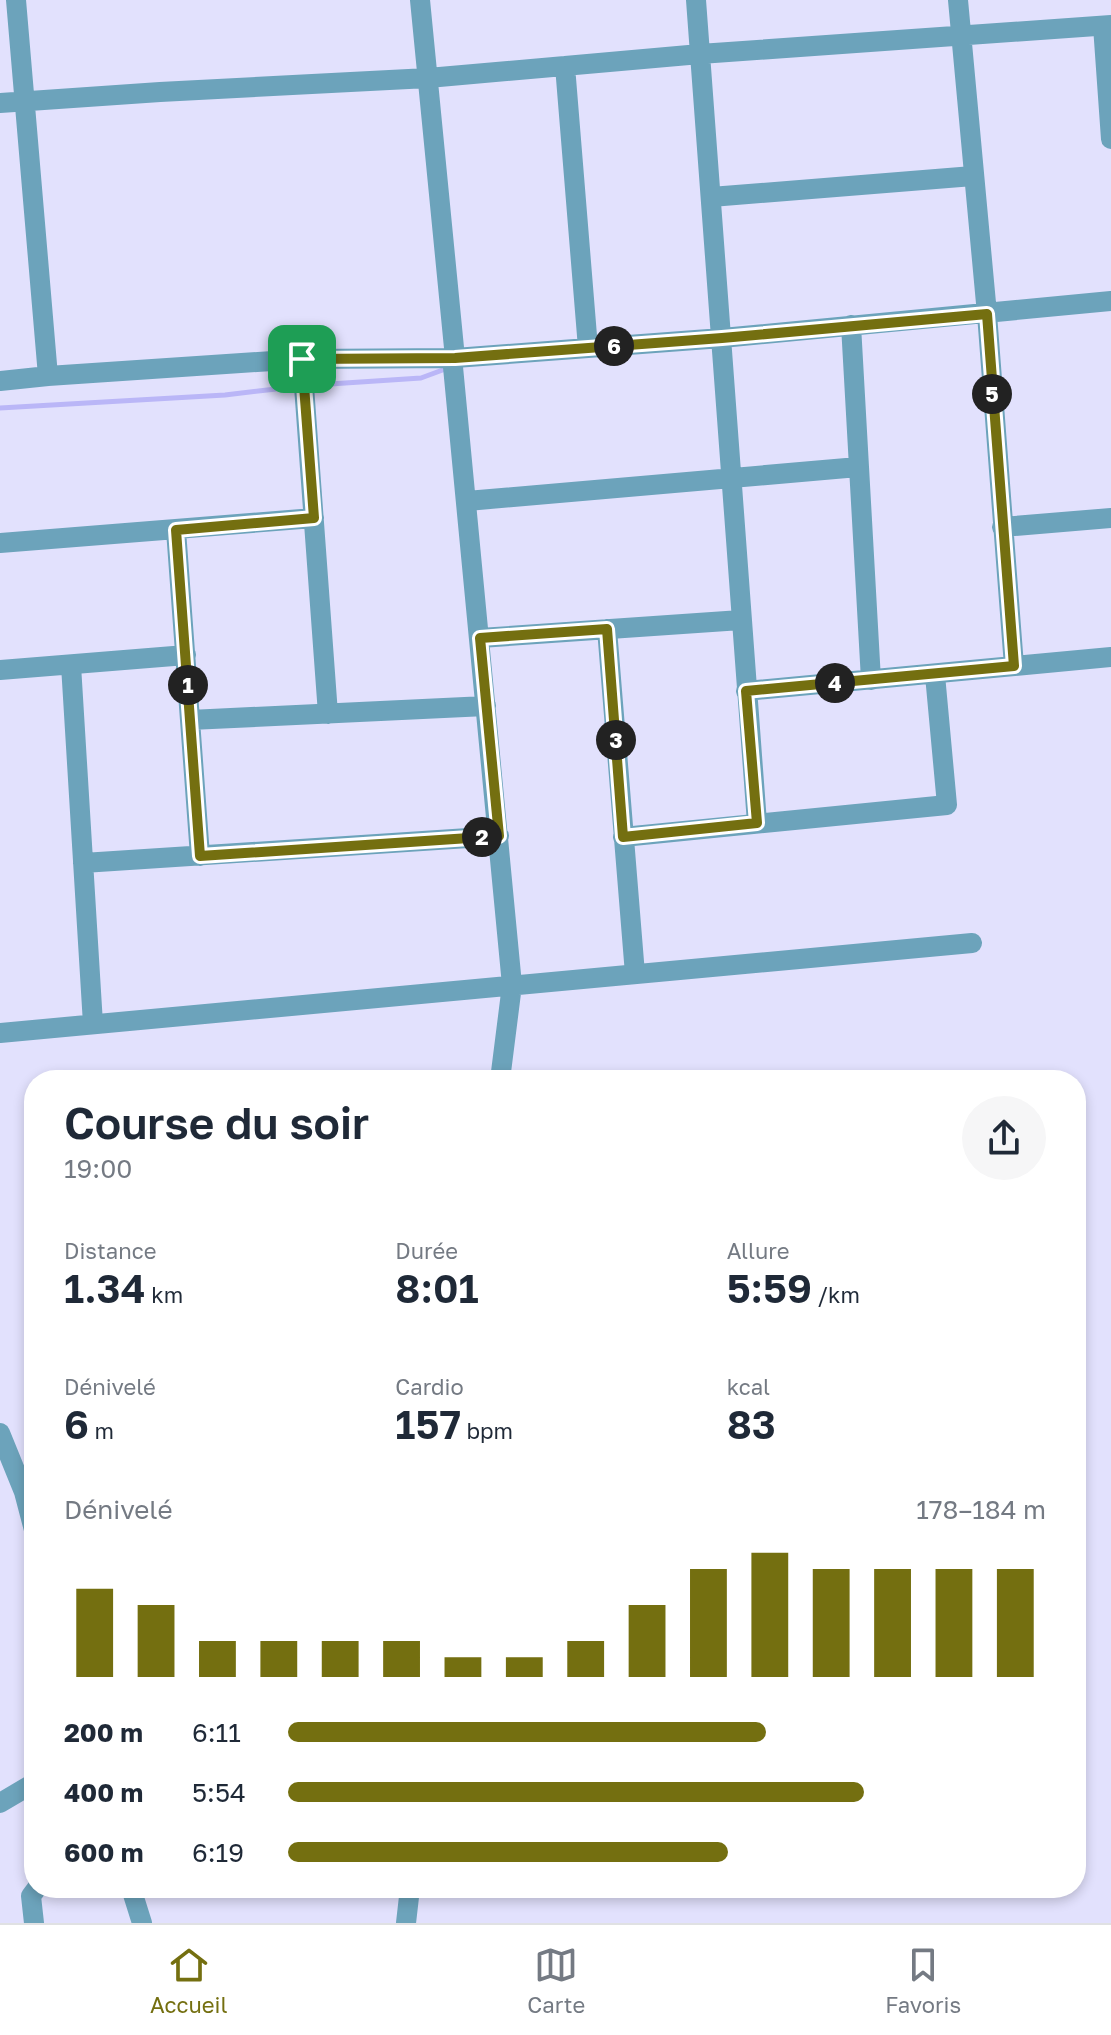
<!DOCTYPE html>
<html lang="fr">
<head>
<meta charset="utf-8">
<style>
	:root { --surface:#fff; --page:#f6f6f7; --text:#1f2937; --muted:#747a83; --line:#e0e1e3; --accent:#746f10 }
	body { margin:0; font-family:"Golos Text",sans-serif; background:var(--page); color:var(--text); height:100vh; display:flex; flex-direction:column; font-size:30px; white-space:nowrap }
	* { box-sizing:border-box; margin:0 }
	p { font-size:26px; color:var(--muted) }
	.icon { flex:none; width:44px; height:44px; fill:none; stroke:currentColor; stroke-width:2; stroke-linecap:round; stroke-linejoin:round }
	.map { position:relative; flex:1; overflow:hidden }
	.panel { position:absolute; left:24px; top:1070px; width:1062px; height:828px; display:flex; flex-direction:column; background:var(--surface); border-radius:32px; box-shadow:0 4px 12px #0003 }
	.panel>* { flex:none }
	.pin { position:absolute; display:grid; place-items:center; width:68px; height:68px; color:#fff; margin:-34px; border-radius:16px; box-shadow:0 4px 12px #0006 }
	.km { position:absolute; width:40px; height:40px; margin:-20px; border-radius:50%; background:#222; color:#fff; font-size:22px; line-height:40px; text-align:center }
	.round { display:grid; place-items:center; flex:none; width:84px; height:84px; border-radius:42px; background:var(--page) }
	.overview { display:flex; align-items:center; justify-content:space-between; height:136px; padding:0 40px }
	h1 { font-size:44px; font-weight:600; line-height:60px }
	.figures { display:grid; grid-template-columns:repeat(3,1fr); gap:12px; height:136px; padding:8px 40px }
	.figures div { display:grid; align-content:center }
	.figures b { font-size:40px; font-weight:600 }
	.figures small { font-size:22px; font-weight:400 }
	.figures p { font-size:22px }
	.chart { height:224px; padding:16px 40px }
	.chart p { display:flex; justify-content:space-between }
	.chart svg { width:100%; height:144px; margin-top:8px; stroke:var(--accent); stroke-width:6 }
	ul { padding:0 40px; list-style:none; font-size:26px }
	li { display:grid; grid-template-columns:128px 96px 1fr; align-items:center; height:60px }
	li i { height:20px; border-radius:10px; background:var(--accent) }
	.menu { display:flex; justify-content:space-around; align-items:center; height:112px; border-top:2px solid var(--line); background:var(--surface); font-size:22px; color:var(--muted) }
	.menu a { display:grid; justify-items:center; gap:4px }
	.menu .active { color:var(--accent) }
	.map>svg:first-child { display:block }
</style>
</head>
<body>
<div class="map">
<svg width="1111" height="1923" viewBox="0 0 1111 1923">
	<rect width="100%" height="100%" fill="#e2e1fd"/>
	<g fill="none" stroke-linecap="round" stroke-linejoin="round">
		<path stroke="#bab6f7" stroke-width="5" d="M315 385 421 378 448 368
			M0 408 225 395 276 389"/>
		<path stroke="#6ca3bb" stroke-width="20" d="M16 0 48 376
			M420 0 455 358 453 367 512 985 500 1080
			M696 0 757 823
			M958 0 987 314 1014 666
			M1103 26 1111 139
			M565 66 588 348
			M0 103 160 92 428 78 700 54 1111 25
			M711 197 973 176
			M851 325 871 680
			M302 359 328 714
			M0 381 48 376 302 359 455 358 588 348 722 338 1111 301
			M467 501 858 467
			M1002 527 1111 518
			M176 530 200 856
			M0 543 314 518
			M607 629 635 974
			M480 638 741 620
			M71 665 93 1024
			M0 670 186 655
			M746 691 1111 657
			M190 720 486 706
			M623 837 947 805 935 675
			M83 863 499 836
			M0 1033 972 943
			M0 1433 24 1492 34 1530
			M0 1803 34 1783
			M131 1888 142 1923
			M34 1923 31 1896 37 1888
			M406 1923 410 1888"/>
	</g>
	<g fill="none" stroke-linecap="round" stroke-linejoin="round">
		<defs>
			<path id="route" d="M987 314 1014 666 746 691 757 823 623 837 607 629 480 638 499 836 200 856 176 530 314 518 302 359 455 358 722 338Z"/>
		</defs>
		<use href="#route" stroke="#fff" stroke-width="16"/>
		<use href="#route" stroke="#746f10" stroke-width="10"/>
	</g>
</svg>
<div class="pin" style="left:302px;top:359px;background:#1e9e55"><svg class="icon" aria-label="arrive" viewBox="0 0 24 24"><path d="M6 21V4h12l-3 4 3 4H6"/></svg></div>
<b class="km" style="left:188px;top:685px">1</b>
<b class="km" style="left:482px;top:837px">2</b>
<b class="km" style="left:616px;top:740px">3</b>
<b class="km" style="left:835px;top:683px">4</b>
<b class="km" style="left:992px;top:394px">5</b>
<b class="km" style="left:614px;top:346px">6</b>
<section class="panel">
<div class="overview"><div><h1>Course du soir</h1><p>19:00</p></div><a class="round"><svg class="icon" aria-label="share" viewBox="0 0 24 24"><path d="M12 15V3M7 8l5-5 5 5M5 13v7h14v-7"/></svg></a></div>
<div class="figures">
<div><p>Distance</p><b>1.34<small> km</small></b></div>
<div><p>Durée</p><b>8:01</b></div>
<div><p>Allure</p><b>5:59<small> /km</small></b></div>
</div>
<div class="figures">
<div><p>Dénivelé</p><b>6<small> m</small></b></div>
<div><p>Cardio</p><b>157<small> bpm</small></b></div>
<div><p>kcal</p><b>83</b></div>
</div>
<div class="chart"><p><span>Dénivelé</span>178–184 m</p>
<svg viewBox="0 0 160 44" preserveAspectRatio="none"><path d="M5 44V17M15 44V22M25 44V33M35 44V33M45 44V33M55 44V33M65 44V38M75 44V38M85 44V33M95 44V22M105 44V11M115 44V6M125 44V11M135 44V11M145 44V11M155 44V11"/></svg>
</div>
<ul>
<li><b>200 m</b>6:11<i style="width:63%"></i></li>
<li><b>400 m</b>5:54<i style="width:76%"></i></li>
<li><b>600 m</b>6:19<i style="width:58%"></i></li>
</ul>
</section>
</div>
<nav class="menu">
<a class="active"><svg class="icon" aria-label="home" viewBox="0 0 24 24"><path d="M3 11l9-7 9 7M6 9v11h12V9"/></svg>Accueil</a>
<a><svg class="icon" aria-label="map" viewBox="0 0 24 24"><path d="M3 6l6-2 6 2 6-2v14l-6 2-6-2-6 2zM9 4v14M15 6v14"/></svg>Carte</a>
<a><svg class="icon" aria-label="saved" viewBox="0 0 24 24"><path d="M7 4h10v16l-5-4-5 4z"/></svg>Favoris</a>
</nav>
</body>
</html>
